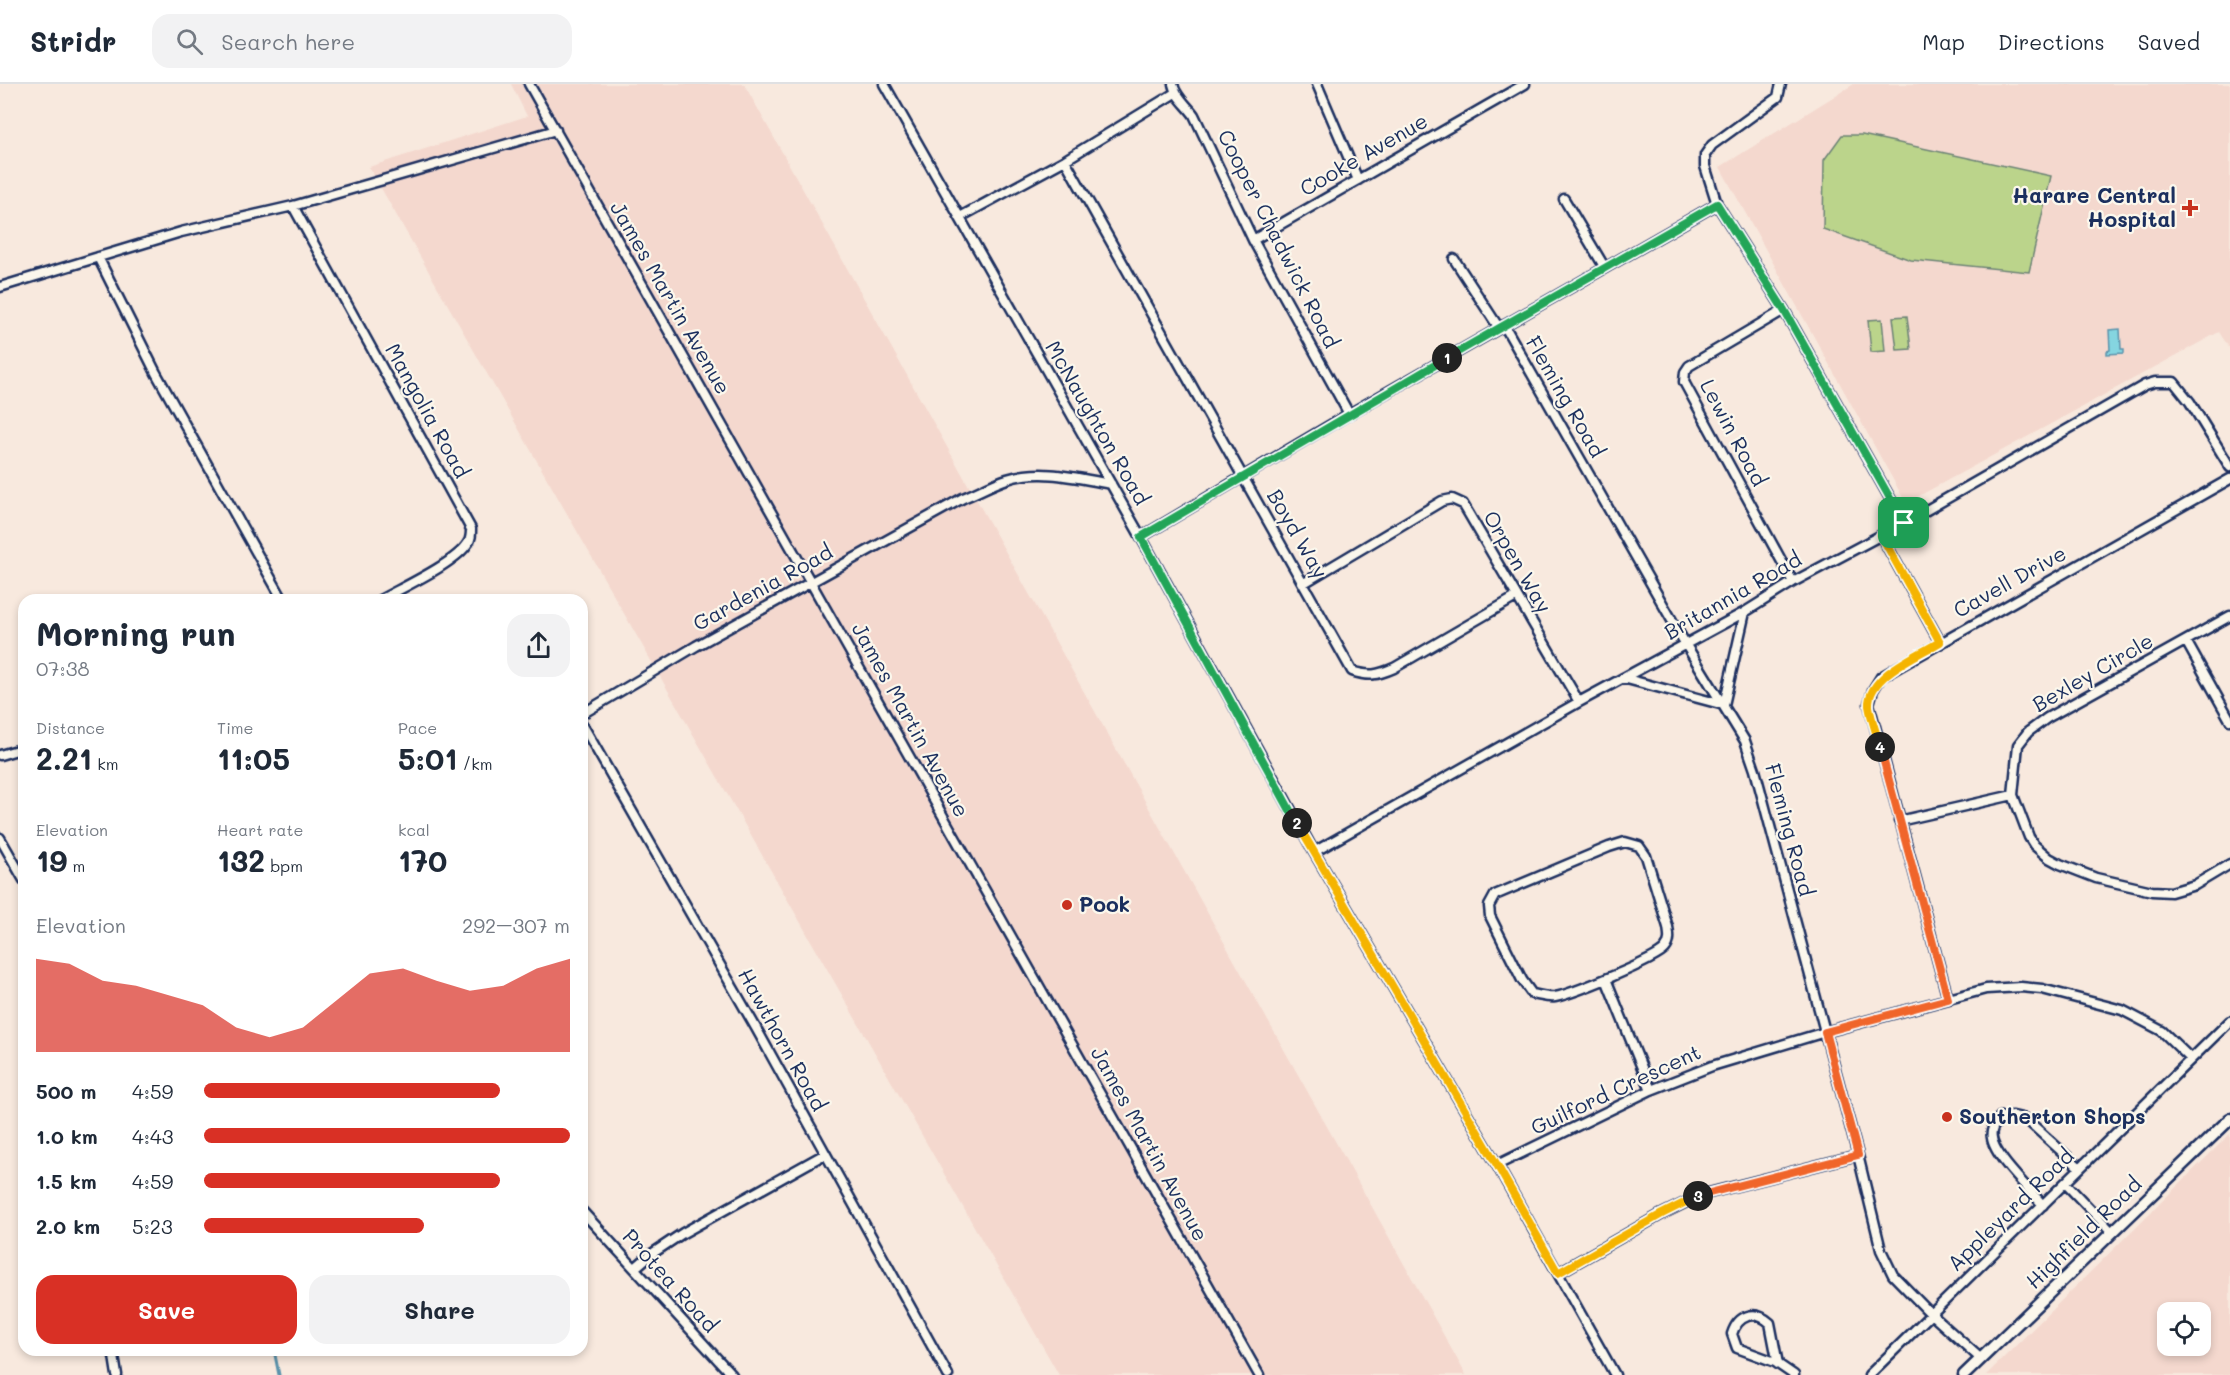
<!DOCTYPE html>
<html lang="en">
<head>
<meta charset="utf-8">
<style>
	:root { --surface:#fff; --page:#f2f2f3; --text:#1f2937; --muted:#747a83; --line:#e0e1e3; --accent:#d93025 }
	body { margin:0; font-family:Mali,sans-serif; background:var(--page); color:var(--text); height:100vh; display:flex; flex-direction:column; font-size:22px; white-space:nowrap }
	* { box-sizing:border-box; margin:0 }
	p { font-size:20px; color:var(--muted) }
	.icon { flex:none; width:33px; height:33px; fill:none; stroke:currentColor; stroke-width:2; stroke-linecap:round; stroke-linejoin:round }
	.map { position:relative; flex:1; overflow:hidden }
	.side { position:absolute; left:18px; top:510px; width:570px; height:762px; display:flex; flex-direction:column; background:var(--surface); border-radius:18px; box-shadow:0 3px 9px #0003 }
	.side>* { flex:none }
	.buttons { position:absolute; left:2157px; top:1218px; display:grid; gap:12px }
	.buttons a { display:grid; place-items:center; width:54px; height:54px; border-radius:12px; background:var(--surface); box-shadow:0 3px 9px #0003; font-size:30px }
	.pin { position:absolute; display:grid; place-items:center; width:51px; height:51px; color:#fff; margin:-26px; border-radius:12px; box-shadow:0 3px 9px #0006 }
	.km { position:absolute; width:30px; height:30px; margin:-15px; border-radius:50%; background:#222; color:#fff; font-size:16px; line-height:30px; text-align:center }
	.round { display:grid; place-items:center; flex:none; width:63px; height:63px; border-radius:18px; background:var(--page) }
	.headline { display:flex; align-items:center; justify-content:space-between; height:102px; padding:0 18px }
	h1 { font-size:33px; font-weight:700; line-height:45px }
	.stats { display:grid; grid-template-columns:repeat(3,1fr); gap:9px; height:102px; padding:6px 18px }
	.stats div { display:grid; align-content:center }
	.stats b { font-size:30px; font-weight:700 }
	.stats small { font-size:16px; font-weight:400 }
	.stats p { font-size:16px }
	.chart { height:168px; padding:12px 18px }
	.chart p { display:flex; justify-content:space-between }
	.chart svg { width:100%; height:108px; margin-top:6px; fill:var(--accent); opacity:.7 }
	.cta { display:flex; gap:12px; margin-top:auto; padding:12px 18px }
	.cta a { flex:1; height:69px; border-radius:18px; background:var(--accent); color:#fff; font-size:24px; font-weight:700; line-height:69px; text-align:center }
	.cta a+a { background:var(--page); color:var(--text) }
	ul { padding:0 18px; list-style:none; font-size:20px }
	li { display:grid; grid-template-columns:96px 72px 1fr; align-items:center; height:45px }
	li i { height:15px; border-radius:8px; background:var(--accent) }
	header { display:flex; align-items:center; gap:36px; box-sizing:border-box; height:84px; padding:0 30px; background:var(--surface); border-bottom:2px solid var(--line) }
	header strong { font-size:28px }
	nav { display:flex; gap:33px; margin-inline-start:auto; font-size:21px }
	.search { width:420px; height:54px; background:var(--page); display:flex; align-items:center; gap:15px; box-sizing:border-box; padding:0 21px; border-radius:18px; color:var(--muted); font-size:22px }
	.map>svg:first-child { display:block }
</style>
</head>
<body>
<header>
<strong>Stridr</strong>
<div class="search"><svg class="icon" aria-label="search" viewBox="0 0 24 24"><circle cx="10" cy="10" r="6"/><path d="M15 15l6 6"/></svg>Search here</div>
<nav><a>Map</a><a>Directions</a><a>Saved</a></nav>
</header>
<div class="map">
<svg width="2230" height="1291" viewBox="0 0 2230 1291">
	<rect width="100%" height="100%" fill="#f8e9de"/>
	<filter id="ink" filterUnits="userSpaceOnUse"><feTurbulence type="fractalNoise" baseFrequency=".0167" numOctaves="2"/><feDisplacementMap in="SourceGraphic" scale="12" xChannelSelector="R" yChannelSelector="G"/><feConvolveMatrix kernelMatrix="1 2 1 2 8 2 1 2 1" color-interpolation-filters="sRGB"/></filter>
	<g filter="url(#ink)">
		<path fill="#f4d8ce" fill-rule="evenodd" d="M511 0H744L1466 1291H1059L369 83 527 32Z
			M1854 0H2230V265L2219 248 1906 419 1720 83Z
			M2230 1050V1291H1986ZM2200 1228V1262H2168V1228Z"/>
		<path fill="#bbd48b" stroke="#6b8274" stroke-width="1.5" d="M1842 51H1862L2051 92 2029 188 1911 176 1823 145 1824 76Z
			M1907 232 1911 265 1897 266 1893 233Z
			M1882 235 1885 267 1871 268 1868 236Z"/>
		<path fill="#85d5e0" stroke="#5b93ac" stroke-width="1.5" d="M2120 245 2121 265H2124V269L2107 270V267L2110 266 2109 246Z"/>
		<g fill="none" stroke-linecap="round" stroke-linejoin="round">
			<path stroke="#5b93ac" stroke-width="3" d="M274 1266 279 1291"/>
			<defs>
				<path id="minor" d="M529 0 1259 1291
					M884 0 1141 453 1314 768 1497 1081 1615 1291
					M1173 0C1175 12 1187 21 1194 31L1253 156 1349 330
					M1317 0 1358 96
					M1781 0 1778 13 1712 61 1705 71V82L1717 120 1784 226 1904 439
					M1065 76 1352 587C1369 593 1378 591 1394 584L1516 513
					M1564 115 1605 184
					M293 122 471 445C471 451 471 455 468 459 456 479 401 504 380 516
					M960 133 1065 76 1175 9
					M1253 156 1525 0
					M98 173 156 289 283 516
					M1454 175 1499 244
					M0 203 181 148 293 122 556 46
					M1784 226 1689 282 1685 288 1684 298 1793 498
					M1504 241 1686 561 1745 657 1755 686 1858 1071 1881 1166 1893 1191 1931 1230 1981 1275
					M1881 451 1940 558
					M1141 453 1349 330 1717 120
					M1304 499 1442 417 1452 415 1463 420 1579 618
					M2230 532 2047 634 2028 648 2018 661 2013 711 2029 753 2034 761 2049 774 2060 780 2096 794 2152 807 2171 808 2195 801 2230 780
					M2186 557 2230 636
					M1623 594 1724 621 1745 528
					M582 630 696 562 963 414C978 408 992 400 1007 395 1041 384 1077 394 1111 400
					M582 640 756 944 948 1291
					M0 671 24 664
					M1899 737 2013 711
					M0 754 24 796
					M1625 758 1639 762 1646 772 1668 843C1669 850 1671 858 1665 865 1656 876 1572 910 1555 913 1548 914 1539 911 1532 910L1522 896 1490 832 1489 822 1495 811 1609 763Z
					M1314 768 1579 618 1745 528 1793 498 1904 439 2145 301 2155 298H2174L2190 318 2230 383
					M1606 895 1651 1006
					M1948 915 1869 620 1873 606 1881 593 2230 395
					M1497 1081 1651 1006 1712 982 1825 948 1986 905 2021 903 2042 905 2122 926 2162 947 2191 975
					M2065 1099 2112 1148
					M2043 1121C2030 1106 1994 1072 1992 1054 1990 1046 1995 1040 2000 1033L2013 1032 2026 1035 2080 1084
					M582 1127 732 1291
					M635 1184 650 1171 683 1149 825 1070
					M1558 1189 1662 1130 1701 1111 1858 1071
					M113 1266 117 1291
					M1778 1280 1770 1239C1755 1225 1738 1231 1732 1250L1737 1264 1775 1278 1794 1291
					M1869 1291 2230 937"/>
				<path id="tertiary" d="M1964 1291 2230 1035"/>
			</defs>
			<use href="#minor" stroke="#1b2f5e" stroke-width="13"/>
			<use href="#tertiary" stroke="#1b2f5e" stroke-width="15"/>
			<use href="#minor" stroke="#fbf7ec" stroke-width="8"/>
			<use href="#tertiary" stroke="#fbf7ec" stroke-width="10"/>
		</g>
	</g>
	<g fill="none" stroke-linecap="round" stroke-linejoin="round" filter="url(#ink)">
		<defs>
			<path id="split-1" d="M1447 274 1717 120 1784 226 1904 439"/>
			<path id="split-2" d="M1297 739 1141 453 1447 274"/>
			<path id="split-3" d="M1297 739 1497 1081 1558 1189 1662 1130 1698 1112"/>
			<path id="split-4" d="M1698 1112 1858 1071 1825 948 1948 915 1880 663"/>
			<path id="split-5" d="M1880 663C1877 650 1871 635 1869 622 1867 592 1918 571 1940 558L1881 451 1904 439"/>
		</defs>
		<use href="#split-1" stroke="#fff" stroke-width="12"/>
		<use href="#split-2" stroke="#fff" stroke-width="12"/>
		<use href="#split-3" stroke="#fff" stroke-width="12"/>
		<use href="#split-4" stroke="#fff" stroke-width="12"/>
		<use href="#split-5" stroke="#fff" stroke-width="12"/>
		<use href="#split-1" stroke="#22a559" stroke-width="8"/>
		<use href="#split-2" stroke="#22a559" stroke-width="8"/>
		<use href="#split-3" stroke="#f5b400" stroke-width="8"/>
		<use href="#split-4" stroke="#f0652b" stroke-width="8"/>
		<use href="#split-5" stroke="#f5b400" stroke-width="8"/>
	</g>
	<g fill="#c8321e" stroke="#fbf7ec" stroke-width="2">
		<path d="M2187 115h6v6h6v6h-6v6h-6v-6h-6v-6h6z"/>
		<circle cx="1067" cy="821" r="6"/>
		<circle cx="1947" cy="1033" r="6"/>
	</g>
	<g text-anchor="middle" stroke-width="4.5" stroke-linejoin="round" paint-order="stroke">
		<g font-size="21" fill="#1b2f5e" stroke="#fbf7ec">
			<text transform="translate(1364 71) rotate(-30)" y="7">Cooke Avenue</text>
			<text transform="translate(1278 155) rotate(63)" y="7">Cooper Chadwick Road</text>
			<text transform="translate(670 214) rotate(60)" y="7">James Martin Avenue</text>
			<text transform="translate(1565 313) rotate(60)" y="7">Fleming Road</text>
			<text transform="translate(427 327) rotate(61)" y="7">Mangolia Road</text>
			<text transform="translate(1097 339) rotate(60)" y="7">McNaughton Road</text>
			<text transform="translate(1733 349) rotate(62)" y="7">Lewin Road</text>
			<text transform="translate(1297 450) rotate(60)" y="7">Boyd Way</text>
			<text transform="translate(1517 478) rotate(60)" y="7">Orpen Way</text>
			<text transform="translate(2010 498) rotate(-29)" y="7">Cavell Drive</text>
			<text transform="translate(763 504) rotate(-29)" y="7">Gardenia Road</text>
			<text transform="translate(1733 512) rotate(-30)" y="7">Britannia Road</text>
			<text transform="translate(2093 589) rotate(-30)" y="7">Bexley Circle</text>
			<text transform="translate(910 636) rotate(61)" y="7">James Martin Avenue</text>
			<text transform="translate(1789 746) rotate(75)" y="7">Fleming Road</text>
			<text transform="translate(782 956) rotate(61)" y="7">Hawthorn Road</text>
			<text transform="translate(1616 1006) rotate(-25)" y="7">Guilford Crescent</text>
			<text transform="translate(1149 1060) rotate(61)" y="7">James Martin Avenue</text>
			<text transform="translate(2011 1126) rotate(-44)" y="7">Appleyard Road</text>
			<text transform="translate(2084 1149) rotate(-44)" y="7">Highfield Road</text>
			<text transform="translate(670 1197) rotate(48)" y="7">Protea Road</text>
		</g>
		<g font-size="21" font-weight="bold" fill="#1b2f5e" stroke="#fbf7ec" text-anchor="start">
			<text x="2176" y="119" text-anchor="end">Harare Central<tspan x="2176" dy="24">Hospital</tspan></text>
			<text x="1079" y="828">Pook</text>
			<text x="1959" y="1040">Southerton Shops</text>
		</g>
	</g>
</svg>
<div class="buttons">
<a><svg class="icon" aria-label="locate" viewBox="0 0 24 24"><circle cx="12" cy="12" r="6"/><path d="M12 2v4M12 18v4M2 12h4M18 12h4"/></svg></a>
</div>
<div class="pin" style="left:1904px;top:439px;background:#1e9e55"><svg class="icon" aria-label="arrive" viewBox="0 0 24 24"><path d="M6 21V4h12l-3 4 3 4H6"/></svg></div>
<b class="km" style="left:1447px;top:274px">1</b>
<b class="km" style="left:1297px;top:739px">2</b>
<b class="km" style="left:1698px;top:1112px">3</b>
<b class="km" style="left:1880px;top:663px">4</b>
<section class="side">
<div class="headline"><div><h1>Morning run</h1><p>07:38</p></div><a class="round"><svg class="icon" aria-label="share" viewBox="0 0 24 24"><path d="M12 15V3M7 8l5-5 5 5M5 13v7h14v-7"/></svg></a></div>
<div class="stats">
<div><p>Distance</p><b>2.21<small> km</small></b></div>
<div><p>Time</p><b>11:05</b></div>
<div><p>Pace</p><b>5:01<small> /km</small></b></div>
</div>
<div class="stats">
<div><p>Elevation</p><b>19<small> m</small></b></div>
<div><p>Heart rate</p><b>132<small> bpm</small></b></div>
<div><p>kcal</p><b>170</b></div>
</div>
<div class="chart"><p><span>Elevation</span>292–307 m</p>
<svg viewBox="0 0 160 44" preserveAspectRatio="none"><path d="M0 44V6L10 8L20 15L30 17L40 21L50 25L60 34L70 38L80 34L90 23L100 12L110 10L120 15L130 19L140 17L150 10L160 6V44z"/></svg>
</div>
<ul>
<li><b>500 m</b>4:59<i style="width:81%"></i></li>
<li><b>1.0 km</b>4:43<i style="width:100%"></i></li>
<li><b>1.5 km</b>4:59<i style="width:81%"></i></li>
<li><b>2.0 km</b>5:23<i style="width:60%"></i></li>
</ul>
<div class="cta"><a>Save</a><a>Share</a></div>
</section>
</div>
</body>
</html>
